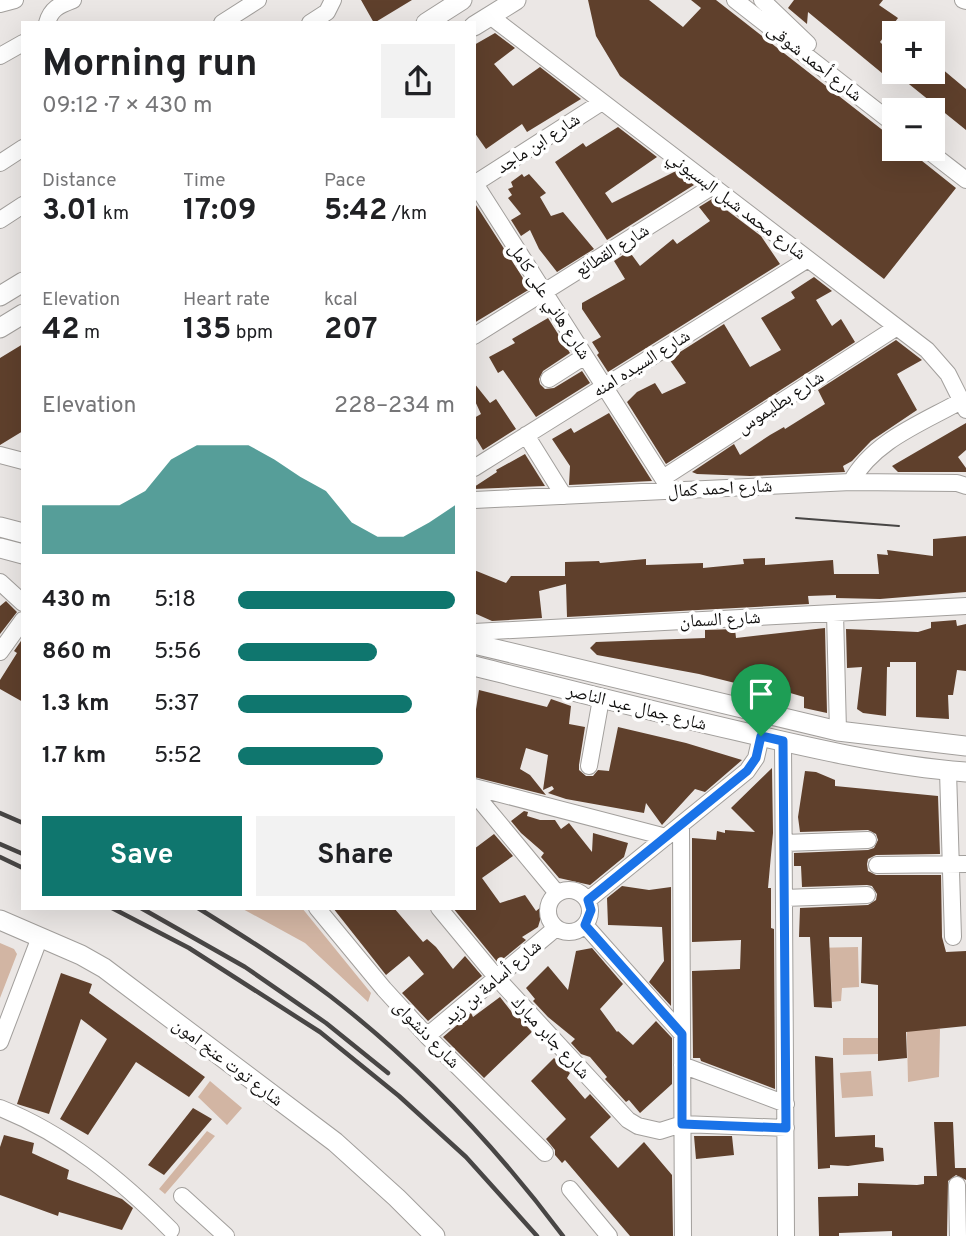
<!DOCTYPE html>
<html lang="en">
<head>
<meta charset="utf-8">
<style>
	:root { --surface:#fff; --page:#f2f2f2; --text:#202124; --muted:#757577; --accent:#0f766e }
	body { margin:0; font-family:Overpass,"Noto Naskh Arabic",sans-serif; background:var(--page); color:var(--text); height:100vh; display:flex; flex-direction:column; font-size:26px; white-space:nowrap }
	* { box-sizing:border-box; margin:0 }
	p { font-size:23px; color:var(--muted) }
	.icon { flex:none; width:38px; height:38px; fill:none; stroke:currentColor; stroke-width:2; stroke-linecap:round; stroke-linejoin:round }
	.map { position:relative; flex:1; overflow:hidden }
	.panel { position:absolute; left:21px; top:21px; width:455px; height:889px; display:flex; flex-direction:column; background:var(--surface); border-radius:0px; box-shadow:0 7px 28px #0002 }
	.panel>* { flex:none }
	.fabs { position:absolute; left:882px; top:21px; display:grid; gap:14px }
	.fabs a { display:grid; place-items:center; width:63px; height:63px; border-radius:0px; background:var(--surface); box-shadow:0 7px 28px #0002; font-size:35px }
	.pin { position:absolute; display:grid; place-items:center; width:60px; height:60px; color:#fff; margin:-72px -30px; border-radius:50% 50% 50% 0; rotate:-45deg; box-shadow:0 0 7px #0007 }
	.pin .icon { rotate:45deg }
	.round { display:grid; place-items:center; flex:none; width:74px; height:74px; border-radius:0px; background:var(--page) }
	.summary { display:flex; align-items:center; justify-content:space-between; height:119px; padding:0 21px }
	h1 { font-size:38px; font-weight:700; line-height:52px }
	.stats { display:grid; grid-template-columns:repeat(3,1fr); gap:10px; height:119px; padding:7px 21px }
	.stats div { display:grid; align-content:center }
	.stats b { font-size:30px; font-weight:700 }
	.stats small { font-size:19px; font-weight:400 }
	.stats p { font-size:19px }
	.chart { height:196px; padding:14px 21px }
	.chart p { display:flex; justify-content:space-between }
	.chart svg { width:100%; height:126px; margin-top:7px; fill:var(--accent); opacity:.7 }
	.primary-button { display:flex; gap:14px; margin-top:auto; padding:14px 21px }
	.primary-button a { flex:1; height:80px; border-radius:0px; background:var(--accent); color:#fff; font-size:28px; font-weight:700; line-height:80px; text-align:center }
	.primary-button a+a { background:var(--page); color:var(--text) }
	ul { padding:0 21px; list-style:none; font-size:23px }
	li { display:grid; grid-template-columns:112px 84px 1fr; align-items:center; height:52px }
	li i { height:18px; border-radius:9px; background:var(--accent) }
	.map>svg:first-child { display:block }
</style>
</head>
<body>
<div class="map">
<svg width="966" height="1236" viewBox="0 0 966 1236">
	<rect width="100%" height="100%" fill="#ebe7e5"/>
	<path fill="#d2b5a3" d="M241 908H302L371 993 368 1002 305 943Z
		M0 943 14 949 17 954 0 998Z
		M858 947 859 987 842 988 841 1001 832 1002 830 957 813 948Z
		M905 954 929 1029H940L939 1077 908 1082Z
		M843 1038H878V1054L843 1055Z
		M871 1071 873 1096 842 1098 840 1073Z
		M210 1081 242 1108 227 1125 198 1097Z
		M207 1131 215 1136 165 1194 159 1189Z"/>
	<path fill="#5f402c" d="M361 0H412L374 23Z
		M588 0H649L683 27 701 8 691 0H716L894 139V149H907L956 188 884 279 620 76 596 36Z
		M794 0H883L879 5 898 18 880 42 894 56V72H937L941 68 966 89V130L894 72V83L808 12 807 24 788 8Z
		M495 33 515 48 494 64 513 86 540 67 581 99 527 132 522 124 486 149 474 132V45Z
		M618 127 657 157 605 193 612 203 676 171 694 185 607 240 555 162 583 143 586 147Z
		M522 174 524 177 529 174 546 193 540 197 551 216 563 212 594 249 557 272 539 249 530 230 521 236 511 220 521 214 508 198 512 195 508 189 513 187 511 182Z
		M712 199 761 236 780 264 608 372 597 355 599 353 592 342 601 337 582 309V303L625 279 614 261 629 251 640 266 673 239 677 244 710 221 699 207Z
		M474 202 530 289 474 323Z
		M814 277 832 291 816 300 832 326 841 319 855 342 666 464 627 402 637 392 655 383 662 394 686 383 669 359 724 324 750 367 781 350 761 318 795 298 791 292Z
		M548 318 570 353 543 371 539 379 540 384 545 389 554 388 582 371 590 383 536 417 503 370 498 373 489 357 515 343 512 339Z
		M896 340 922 360 897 374 917 410 871 441 852 461 843 466 845 472 750 476 697 474 692 472 734 444 740 455 770 435 784 427 785 429 825 404 818 390Z
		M23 344V431L0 445V358Z
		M474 383 490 403 496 399 516 429 483 450 474 435V418L481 414 474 399Z
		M609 413 652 481 569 485 570 466 552 439 571 428 574 433Z
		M966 423V450L958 457 966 468V472H898L892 466Z
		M525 454 545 486 474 489V487L497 472 496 470Z
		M966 536V592L880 599 836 598V595L808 596 809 604 567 617 566 584 539 591 542 618 492 621 474 613V570L506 583 511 576H565V562L599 561 600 563 646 559V565L703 563V568L744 564 743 559 765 558V565L833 560 834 574H879L877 554 888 555 887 550 933 556V539Z
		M6 601 17 612 0 634V606Z
		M956 620 957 626 966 624V671L957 670 953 695H948L949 719 916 717V662H890V667H887L886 716 863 713 857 709 862 667 847 668 846 629 918 632 931 628V622Z
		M825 628 827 713 804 708V697L759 684V689L699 674 597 655 590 648 596 642 705 638V630L735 629 736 638Z
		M23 638V702L0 689V680L17 653 14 651Z
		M479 690 547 707 551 699 571 706 569 724 585 727 579 765V770L586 776H593L598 770 609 771 618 727 686 743 742 760 705 792 695 789 662 825 646 803 644 813 566 799 548 793 554 789 552 786 543 790 548 755 526 748 520 769 530 775 546 795 474 777V722Z
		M772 768 773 833 768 888H771V928L774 929 775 1089 701 1061 700 1058H693L692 971 740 969 741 940 692 942V838L716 840 717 831 725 833V830L755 832 731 808Z
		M805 771 816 772 835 780V786L938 796 940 854 876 855 868 859 867 864 868 871 876 875H941L942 937 946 952 966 951V1026L906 1032 907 1058 878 1061V985L861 983 862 937H829L832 1008 814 1007 810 937H799L800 908 868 905 876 900 877 894 872 886 867 885 802 887 801 866H794V853L868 850 874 848 878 840 876 834 868 830 800 832 798 817Z
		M524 811 528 812 527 816 540 820H555L561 829 569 823 592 852 593 833 628 843 624 857 590 885 559 878 541 857 544 853 521 833 511 821Z
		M494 834 513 856 482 878 500 903 525 895 536 911 545 904 538 927 522 937 526 940 498 963 453 908H474V849Z
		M622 886 649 890 671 887V1006L649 982 664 961 662 927 608 925 607 898Z
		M333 908H394L423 942 427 939 436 947 453 969 465 956 482 976 428 1021 402 993 424 974 409 956 386 975Z
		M592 948 623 984 600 1009 617 1032 618 1031 633 1045 656 1021 672 1038V1084L640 1113 629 1100 626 1102 605 1079 607 1077 590 1057 581 1054 571 1043 575 1039 548 1017 533 1001 535 999 526 988 548 966 568 990 576 951Z
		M61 973 92 984 89 993 205 1077 189 1097 136 1062 88 1135 60 1119 107 1039 81 1019 49 1114 17 1104Z
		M500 997 515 1016 517 1015 532 1032 484 1078 443 1037 471 1013 473 1017Z
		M815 1056 833 1058 835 1137 875 1135V1147L883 1148 884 1161 848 1166 830 1165V1168L818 1169Z
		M554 1058 570 1073 567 1078 585 1099 590 1094 611 1117 590 1137 618 1168 644 1142 672 1175 673 1236H630L565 1160 562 1163 555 1155V1150L546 1139 566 1119 531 1081Z
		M193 1108 212 1119 164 1175 148 1165Z
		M934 1122H953L955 1168H966V1180L956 1175 948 1181 947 1236H892V1231L839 1233V1236H819L818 1197 858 1196V1183L917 1185 924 1184V1176H937Z
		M4 1135 34 1143 32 1153 69 1170 67 1179 122 1199 133 1208 122 1230 59 1212 58 1216 0 1195V1147Z
		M694 1136H732L734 1155 696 1159Z"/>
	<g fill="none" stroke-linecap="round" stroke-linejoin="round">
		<defs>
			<path id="minor" d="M735 0 894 124
				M762 0 808 44
				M963 0 966 1
				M0 4 15 0
				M490 16 927 350 948 374 966 410
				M47 23C51 8 60 5 73 0
				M222 23 258 0
				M310 23 327 12 333 0
				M0 56 23 43
				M926 149 966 180
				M0 163 23 148
				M474 182 671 491
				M474 184 602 102
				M0 220 23 205
				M474 336 713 186
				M549 379 585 356
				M526 435 564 496
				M0 455 23 461
				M474 468 808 259
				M663 478 897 327
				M851 482C873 441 922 423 961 401
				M474 500 851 482 957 483 966 486
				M0 582 23 603
				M835 613 838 731
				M474 632 966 606
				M0 652 23 620
				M783 742 786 1236
				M589 766 601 699
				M948 771 953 937
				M474 787 666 837
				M474 793 557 893
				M681 825 683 1236
				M784 843 868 840
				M877 865 966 864
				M548 911a21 21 0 1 1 42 0a21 21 0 1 1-42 0Z
				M784 898 867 895
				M588 900 747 771 756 758 761 736
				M317 908 384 989 427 1036 545 1153
				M439 908 497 978 628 1120 638 1126 660 1131 682 1124 786 1128
				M585 925 682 1034
				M427 1036 556 928
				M0 1042 40 937
				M682 1065 786 1104
				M0 1108C66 1134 122 1181 171 1230
				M957 1185 958 1236
				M570 1189 609 1236
				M182 1196 226 1236"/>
			<path id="major" d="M426 23 462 0
				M474 26 516 0
				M0 296 23 282
				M0 328 23 314
				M0 527 23 533
				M0 548 23 554
				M474 644 838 731 966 746
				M474 666C561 688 647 710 734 730 810 748 888 766 966 772
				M0 920 81 955 104 968 335 1142 397 1198 435 1236"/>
		</defs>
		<use href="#minor" stroke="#a29f9c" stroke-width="18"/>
		<use href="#major" stroke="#a29f9c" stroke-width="21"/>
		<use href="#minor" stroke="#fff" stroke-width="16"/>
		<use href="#major" stroke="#fff" stroke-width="19"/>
		<path stroke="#484645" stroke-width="2" d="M796 518 899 526"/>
		<path stroke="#484645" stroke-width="4.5" d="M0 813 23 823
			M0 844 23 854
			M0 857 23 868
			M112 908 189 948 320 1032 399 1096 466 1157 537 1236
			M141 908 245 967 326 1023 388 1073
			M198 908C243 936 288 964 330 996 418 1064 497 1148 563 1236"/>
	</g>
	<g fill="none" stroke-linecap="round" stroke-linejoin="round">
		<defs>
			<path id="route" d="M761 736 783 741 786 1128 682 1124V1034L585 925 591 910 588 900 747 771 756 758Z"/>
		</defs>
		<use href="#route" stroke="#fff" stroke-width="14"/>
		<use href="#route" stroke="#1a73e8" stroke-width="9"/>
	</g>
	<g text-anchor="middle" stroke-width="7" stroke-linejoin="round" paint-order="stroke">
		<g font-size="18" fill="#121110" stroke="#fff">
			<text transform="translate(815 62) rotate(38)" y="6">شارع أحمد شوقى</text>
			<text transform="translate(538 143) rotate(-33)" y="6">شارع ابن ماجد</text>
			<text transform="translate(737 205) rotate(37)" y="6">شارع محمد شبل البسيوني</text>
			<text transform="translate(612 250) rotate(-32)" y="6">شارع القطائع</text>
			<text transform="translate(550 301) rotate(57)" y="6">شارع هاني على كامل</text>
			<text transform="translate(641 363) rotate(-32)" y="6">شارع السيده امنه</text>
			<text transform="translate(780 402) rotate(-33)" y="6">شارع بطليموس</text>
			<text transform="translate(720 488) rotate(-3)" y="6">شارع احمد كمال</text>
			<text transform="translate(720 619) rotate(-3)" y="6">شارع السمان</text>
			<text transform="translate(637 707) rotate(14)" y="6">شارع جمال عبد الناصر</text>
			<text transform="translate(492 982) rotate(-40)" y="6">شارع أسامة بن زيد</text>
			<text transform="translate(427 1034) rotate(46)" y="6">شارع دنشواى</text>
			<text transform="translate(551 1037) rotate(47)" y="6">شارع جابر مبارك</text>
			<text transform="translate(228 1062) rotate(37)" y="6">شارع توت عنخ امون</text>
		</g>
	</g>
</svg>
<div class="fabs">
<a>+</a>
<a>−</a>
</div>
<div class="pin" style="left:761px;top:736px;background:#1e9e55"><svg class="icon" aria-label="arrive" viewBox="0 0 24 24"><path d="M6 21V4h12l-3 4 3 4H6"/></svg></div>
<section class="panel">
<div class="summary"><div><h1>Morning run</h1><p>09:12 · 7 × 430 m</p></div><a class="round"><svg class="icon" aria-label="share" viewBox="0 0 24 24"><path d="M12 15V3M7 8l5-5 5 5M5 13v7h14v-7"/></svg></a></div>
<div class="stats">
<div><p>Distance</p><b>3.01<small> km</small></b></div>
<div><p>Time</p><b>17:09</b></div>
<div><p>Pace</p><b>5:42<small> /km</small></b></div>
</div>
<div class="stats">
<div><p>Elevation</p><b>42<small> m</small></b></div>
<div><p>Heart rate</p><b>135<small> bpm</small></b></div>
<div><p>kcal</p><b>207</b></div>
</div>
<div class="chart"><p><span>Elevation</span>228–234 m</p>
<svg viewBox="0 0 160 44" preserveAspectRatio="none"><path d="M0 44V27L10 27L20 27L30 27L40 22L50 11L60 6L70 6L80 6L90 11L100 17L110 22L120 33L130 38L140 38L150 33L160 27V44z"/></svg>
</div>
<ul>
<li><b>430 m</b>5:18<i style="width:100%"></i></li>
<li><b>860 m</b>5:56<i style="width:64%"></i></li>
<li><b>1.3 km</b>5:37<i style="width:80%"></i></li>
<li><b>1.7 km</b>5:52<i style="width:67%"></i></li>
</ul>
<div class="primary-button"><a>Save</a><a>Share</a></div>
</section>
</div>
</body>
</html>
